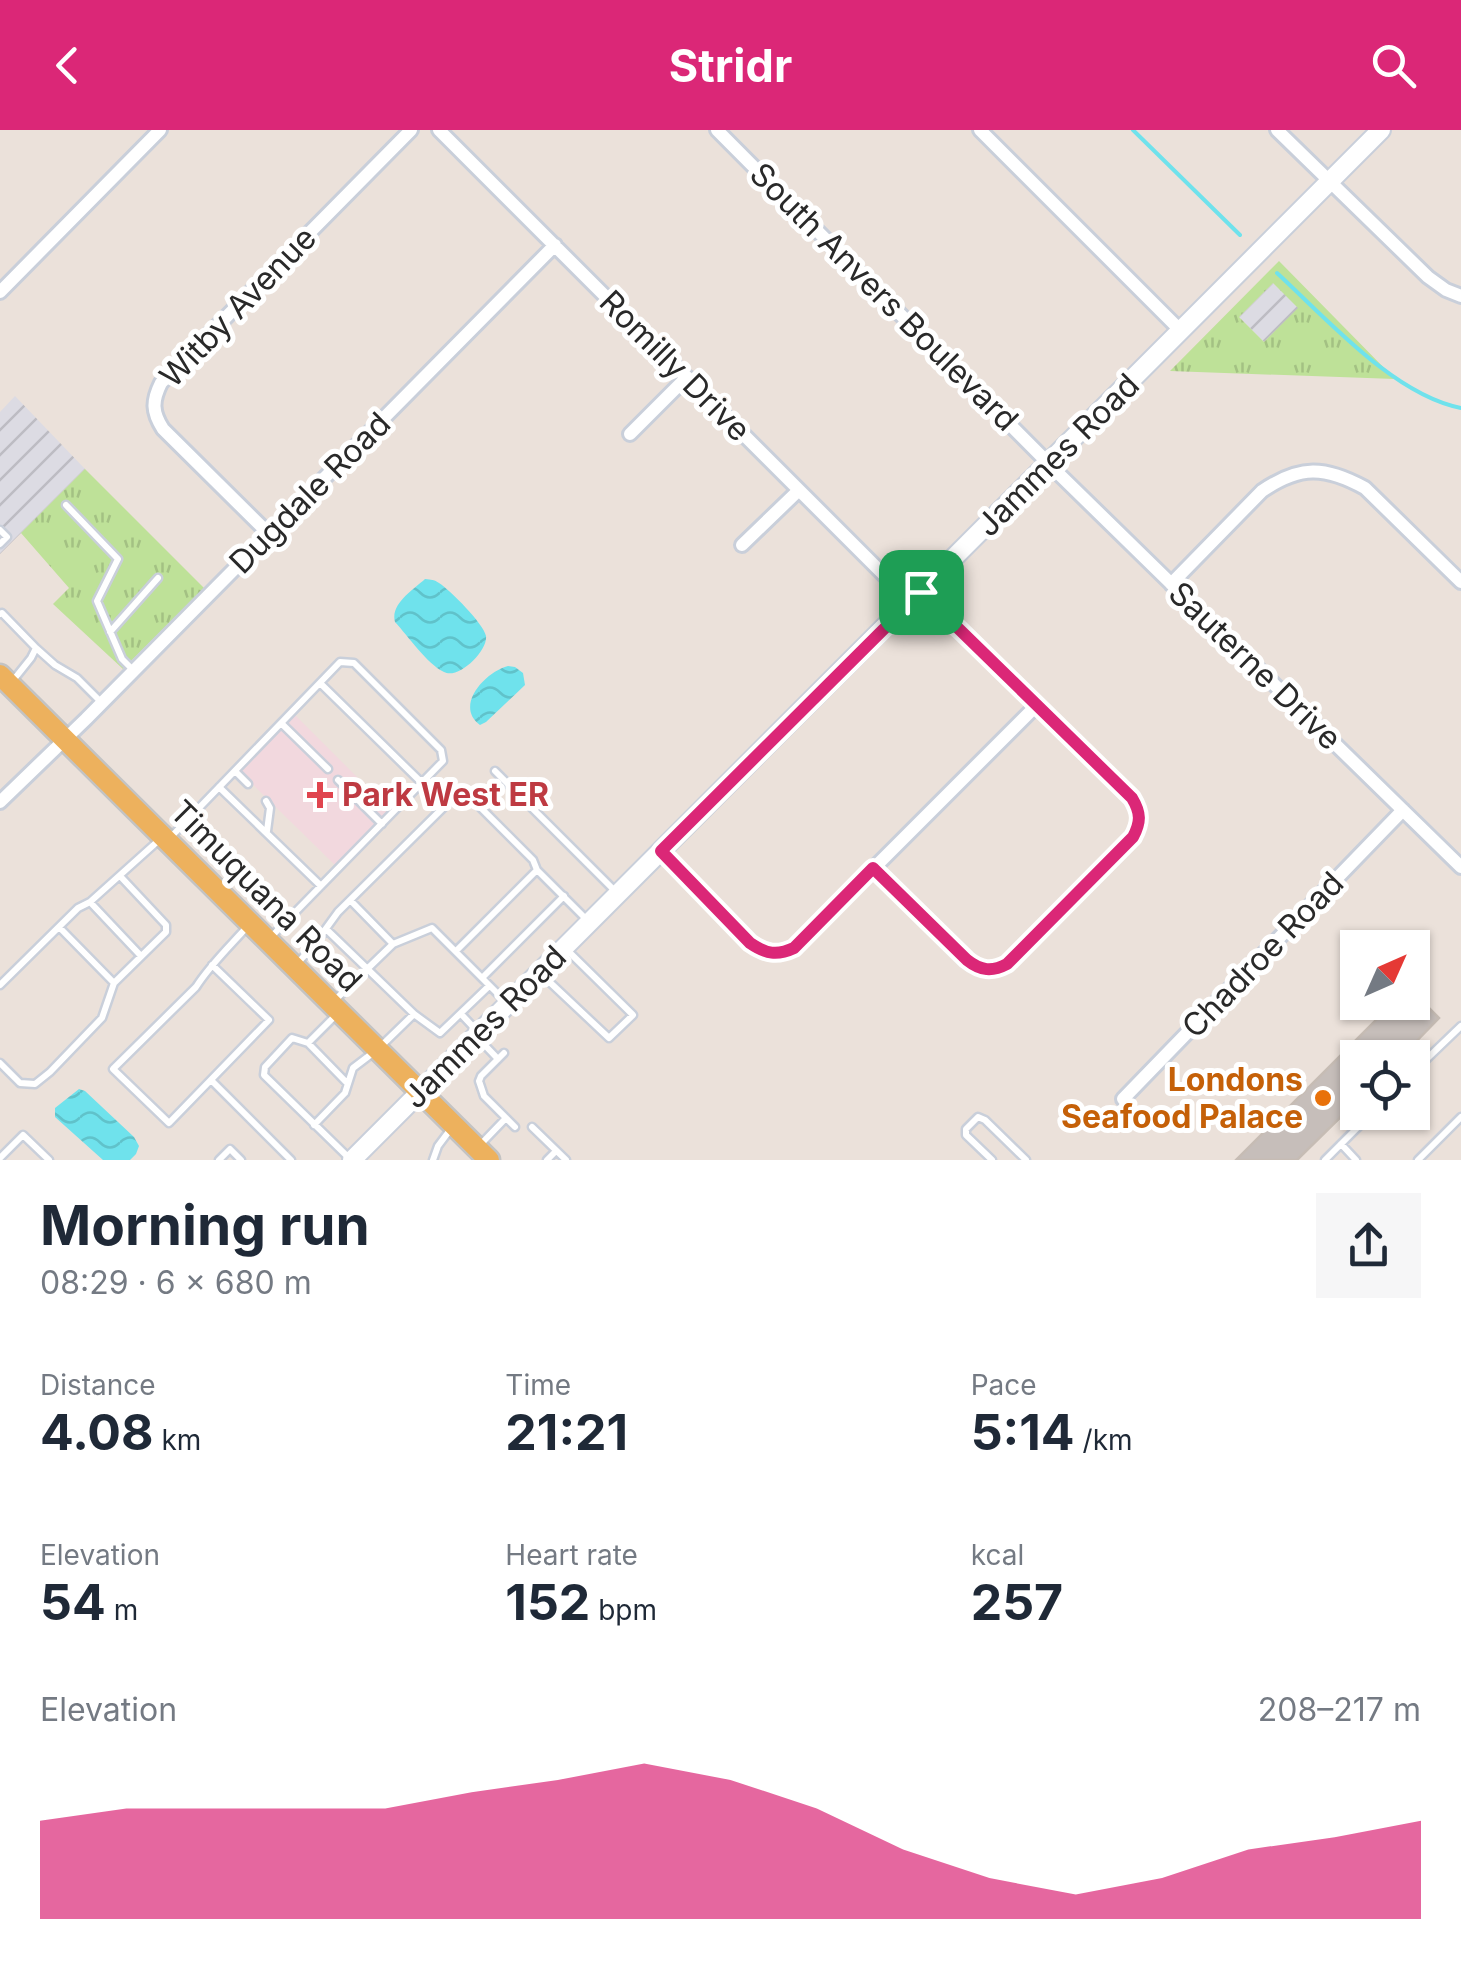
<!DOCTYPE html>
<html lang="en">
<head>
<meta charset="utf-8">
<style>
	:root { --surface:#fff; --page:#f6f6f7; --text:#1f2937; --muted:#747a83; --accent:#db2777 }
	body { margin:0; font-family:Inter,sans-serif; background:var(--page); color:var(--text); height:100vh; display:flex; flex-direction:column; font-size:38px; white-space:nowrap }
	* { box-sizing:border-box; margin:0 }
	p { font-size:32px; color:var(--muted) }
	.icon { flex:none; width:55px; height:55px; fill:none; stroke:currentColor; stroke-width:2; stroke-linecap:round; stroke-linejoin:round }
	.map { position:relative; height:1030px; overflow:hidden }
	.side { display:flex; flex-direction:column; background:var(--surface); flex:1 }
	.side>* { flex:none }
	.needle { width:65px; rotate:45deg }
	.buttons { position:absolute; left:1340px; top:800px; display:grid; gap:20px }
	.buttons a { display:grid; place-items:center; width:90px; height:90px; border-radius:0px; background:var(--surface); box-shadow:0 2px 8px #0004; font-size:50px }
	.pin { position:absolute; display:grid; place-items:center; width:85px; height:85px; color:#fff; margin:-42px; border-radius:20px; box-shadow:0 5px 15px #0006 }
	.round { display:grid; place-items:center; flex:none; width:105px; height:105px; border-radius:0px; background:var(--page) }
	.head { display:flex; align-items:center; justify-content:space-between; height:170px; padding:0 40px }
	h1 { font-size:55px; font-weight:700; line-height:75px }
	.figures { display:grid; grid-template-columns:repeat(3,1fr); gap:15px; height:170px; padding:10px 40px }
	.figures div { display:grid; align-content:center }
	.figures b { font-size:50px; font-weight:700 }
	.figures small { font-size:28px; font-weight:400 }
	.figures p { font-size:28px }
	.chart { height:280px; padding:20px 40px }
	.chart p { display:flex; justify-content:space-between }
	.chart svg { width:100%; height:180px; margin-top:10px; fill:var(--accent); opacity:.7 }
	header { display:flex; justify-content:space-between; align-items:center; height:130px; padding:0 40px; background:var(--accent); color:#fff; font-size:45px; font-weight:700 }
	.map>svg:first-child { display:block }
</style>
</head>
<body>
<header><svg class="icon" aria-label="back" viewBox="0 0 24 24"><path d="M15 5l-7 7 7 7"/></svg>Stridr<svg class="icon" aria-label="search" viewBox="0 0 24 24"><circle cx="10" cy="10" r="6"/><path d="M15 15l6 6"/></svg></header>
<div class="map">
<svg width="1461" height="1030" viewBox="0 0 1461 1030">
	<defs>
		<pattern id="industrial-furrows" width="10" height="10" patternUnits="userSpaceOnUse" patternTransform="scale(2.5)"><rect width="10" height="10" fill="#dcdbe3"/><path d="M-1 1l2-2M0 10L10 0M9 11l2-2" fill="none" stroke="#bdbcc3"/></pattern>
		<pattern id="grass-tufts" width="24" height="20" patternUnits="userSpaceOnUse" patternTransform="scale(2.5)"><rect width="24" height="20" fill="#bee198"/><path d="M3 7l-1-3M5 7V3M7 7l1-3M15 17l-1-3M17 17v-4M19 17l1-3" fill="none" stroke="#a3c183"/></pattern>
		<pattern id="water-waves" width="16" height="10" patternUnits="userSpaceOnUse" patternTransform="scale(2.5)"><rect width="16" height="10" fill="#6fe2ec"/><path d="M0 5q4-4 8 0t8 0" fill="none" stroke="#60c2ca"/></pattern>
	</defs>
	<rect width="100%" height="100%" fill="#ebe1da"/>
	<path fill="url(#industrial-furrows)" d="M1273 153 1299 178 1264 212 1239 187Z
		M15 266 85 339 0 424V282Z"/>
	<path fill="#f2d8de" d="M293 583 393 683 339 739 237 639Z"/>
	<path fill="url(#grass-tufts)" fill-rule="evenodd" d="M1279 131 1395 249 1170 241ZM1273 153 1298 178 1264 212 1239 187Z
		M85 339 204 458 123 539 53 474 69 458 21 403Z"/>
	<path fill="url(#water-waves)" d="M425 449C432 450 433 449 439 453 450 460 484 494 486 506 488 521 458 550 444 542 427 534 408 506 395 492 390 474 413 460 425 449Z
		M508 536 515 537 523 543 525 555 486 592 480 595C454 576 485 542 508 536Z
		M79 959 85 961 134 1007 139 1016 136 1024 130 1030H103L55 987V978Z"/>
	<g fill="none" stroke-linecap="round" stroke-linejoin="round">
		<path stroke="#6fe2ec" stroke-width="4" d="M1133 0 1240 105
			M1277 143C1327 189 1394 265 1461 278"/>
	</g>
	<path fill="#c6beba" stroke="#c6bcb4" stroke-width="2.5" d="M1412 861 1439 888 1400 928H1358V970L1297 1030H1236L1394 872H1412Z"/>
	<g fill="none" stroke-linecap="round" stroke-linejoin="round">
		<defs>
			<path id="lane" d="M66 375 118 429 97 471 122 529 133 540
				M0 400 7 407 0 414
				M0 484 2 483 36 518 31 528 11 553
				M110 502 158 448
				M36 518 55 535 77 548 102 573
				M320 553 422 653
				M281 593 328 639
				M235 641 248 654
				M495 641 617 763
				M338 650 382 694
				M219 657 321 756
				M266 671 270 678 267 701
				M168 710 340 532 354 533 441 620 443 631 270 808
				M537 740 589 792
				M350 770 393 814
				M90 772 141 826
				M59 797 114 853
				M326 799 414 884 440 903 489 856
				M212 835 269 890 169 993 113 939 196 857C210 835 229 817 246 798
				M295 836 314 815 338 782 462 659 533 730 537 740 456 821
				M540 843 609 908 633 885 566 819
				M482 848 564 766
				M0 855 78 778 90 772 158 711
				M332 873 393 814 432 798 507 873
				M461 884 478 902
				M335 886 308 913 292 908 265 937 264 945 349 1028
				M477 907 498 929
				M308 913 347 953
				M504 923 481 946 479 951 484 966 515 997
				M0 933 20 953 35 954 50 942 102 888 114 853 166 802V795L120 746
				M1412 943 1461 896
				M211 950 291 1030
				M314 995 345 963 353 938 378 919 414 884
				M532 997 566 1030
				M481 1014 506 988
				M1341 1014 1356 1030
				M0 1028 23 1005 49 1030
				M219 1030 230 1019 241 1030
				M433 1030 438 1016 450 1000
				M547 1030 556 1021
				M992 1030 966 1005V999L978 987 985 990 1026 1030
				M1325 1030 1373 982
				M1418 1030 1461 987"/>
			<path id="street" d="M439 0 911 472
				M717 0 1061 346 1461 737
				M980 0 1181 201
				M1277 0 1428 147 1446 160 1461 166
				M0 162 160 0
				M630 304 687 247
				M269 404 163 299C152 282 152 271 161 253L411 0
				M742 415 799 360
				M1171 454 1262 361C1300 335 1325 336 1365 358L1461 452
				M0 672 86 589 555 115
				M661 721 750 813C766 824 777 826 794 818L1037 575
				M873 738 967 831C981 841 992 842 1007 834L1133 707C1141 692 1141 683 1132 668L921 462
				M1123 969 1403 680"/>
			<path id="secondary" d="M352 1030 1381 0"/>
			<path id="primary" d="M0 545 489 1030"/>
		</defs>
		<use href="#lane" stroke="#c9cfda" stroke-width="11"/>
		<use href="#street" stroke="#c9cfda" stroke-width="18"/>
		<use href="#secondary" stroke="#c9cfda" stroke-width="22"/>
		<use href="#primary" stroke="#c3c3c3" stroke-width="25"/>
		<use href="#lane" stroke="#fff" stroke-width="6"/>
		<use href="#street" stroke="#fff" stroke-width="12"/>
		<use href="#secondary" stroke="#fff" stroke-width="18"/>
		<use href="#primary" stroke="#edb15d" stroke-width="20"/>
	</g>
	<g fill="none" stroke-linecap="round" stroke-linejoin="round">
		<defs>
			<path id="route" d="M921 462 1132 668C1141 683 1141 692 1133 707L1007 834C992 842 981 841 967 830L873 738 794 818C777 826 766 824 750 813L661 721Z"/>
		</defs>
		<use href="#route" stroke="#fff" stroke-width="20"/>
		<use href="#route" stroke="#db2777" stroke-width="12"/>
	</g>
	<path fill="#e0444e" stroke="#fff" stroke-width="4" d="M315 650h10v10h10v10h-10v10h-10v-10h-10v-10h10z"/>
	<circle fill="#e8710a" stroke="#fff" stroke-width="4" cx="1323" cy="968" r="10"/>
	<g text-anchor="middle" stroke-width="10" stroke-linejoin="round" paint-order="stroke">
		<g font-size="32" fill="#292929" stroke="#fff">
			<text transform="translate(884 167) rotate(45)" y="11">South Anvers Boulevard</text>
			<text transform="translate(238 177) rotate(-46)" y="11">Witby Avenue</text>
			<text transform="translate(675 236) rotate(45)" y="11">Romilly Drive</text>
			<text transform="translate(1058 325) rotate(-45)" y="11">Jammes Road</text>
			<text transform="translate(310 363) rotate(-45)" y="11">Dugdale Road</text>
			<text transform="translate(1255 536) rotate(44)" y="11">Sauterne Drive</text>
			<text transform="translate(266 766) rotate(45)" y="11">Timuquana Road</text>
			<text transform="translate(1263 825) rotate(-46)" y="11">Chadroe Road</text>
			<text transform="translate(485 897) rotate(-45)" y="11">Jammes Road</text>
		</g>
		<g font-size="32" font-weight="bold" fill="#be3a42" stroke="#fff" text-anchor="start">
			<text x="342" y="676">Park West ER</text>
		</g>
		<g font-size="32" font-weight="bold" fill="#c56008" stroke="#fff" text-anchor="end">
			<text x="1303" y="961">Londons<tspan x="1303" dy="37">Seafood Palace</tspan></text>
		</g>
	</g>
</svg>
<div class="buttons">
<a><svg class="needle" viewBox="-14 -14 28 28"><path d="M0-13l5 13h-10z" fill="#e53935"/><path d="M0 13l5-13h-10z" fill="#747a83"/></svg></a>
<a><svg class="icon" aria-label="locate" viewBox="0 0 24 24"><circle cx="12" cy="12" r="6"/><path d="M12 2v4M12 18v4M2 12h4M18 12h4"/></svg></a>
</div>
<div class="pin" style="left:921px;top:462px;background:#1e9e55"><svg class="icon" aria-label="arrive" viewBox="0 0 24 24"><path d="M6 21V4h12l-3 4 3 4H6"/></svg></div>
</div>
<section class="side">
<div class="head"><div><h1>Morning run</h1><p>08:29 · 6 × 680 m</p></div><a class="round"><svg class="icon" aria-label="share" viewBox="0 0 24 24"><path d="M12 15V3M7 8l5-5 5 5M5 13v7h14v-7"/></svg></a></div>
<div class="figures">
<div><p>Distance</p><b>4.08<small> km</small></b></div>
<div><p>Time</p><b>21:21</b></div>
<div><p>Pace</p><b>5:14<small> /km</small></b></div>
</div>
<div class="figures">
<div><p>Elevation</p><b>54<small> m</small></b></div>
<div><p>Heart rate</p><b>152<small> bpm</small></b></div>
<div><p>kcal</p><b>257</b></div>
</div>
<div class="chart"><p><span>Elevation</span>208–217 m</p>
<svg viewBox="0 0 160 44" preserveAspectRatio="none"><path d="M0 44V20L10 17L20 17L30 17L40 17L50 13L60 10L70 6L80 10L90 17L100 27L110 34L120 38L130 34L140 27L150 24L160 20V44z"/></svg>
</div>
</section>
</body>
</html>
